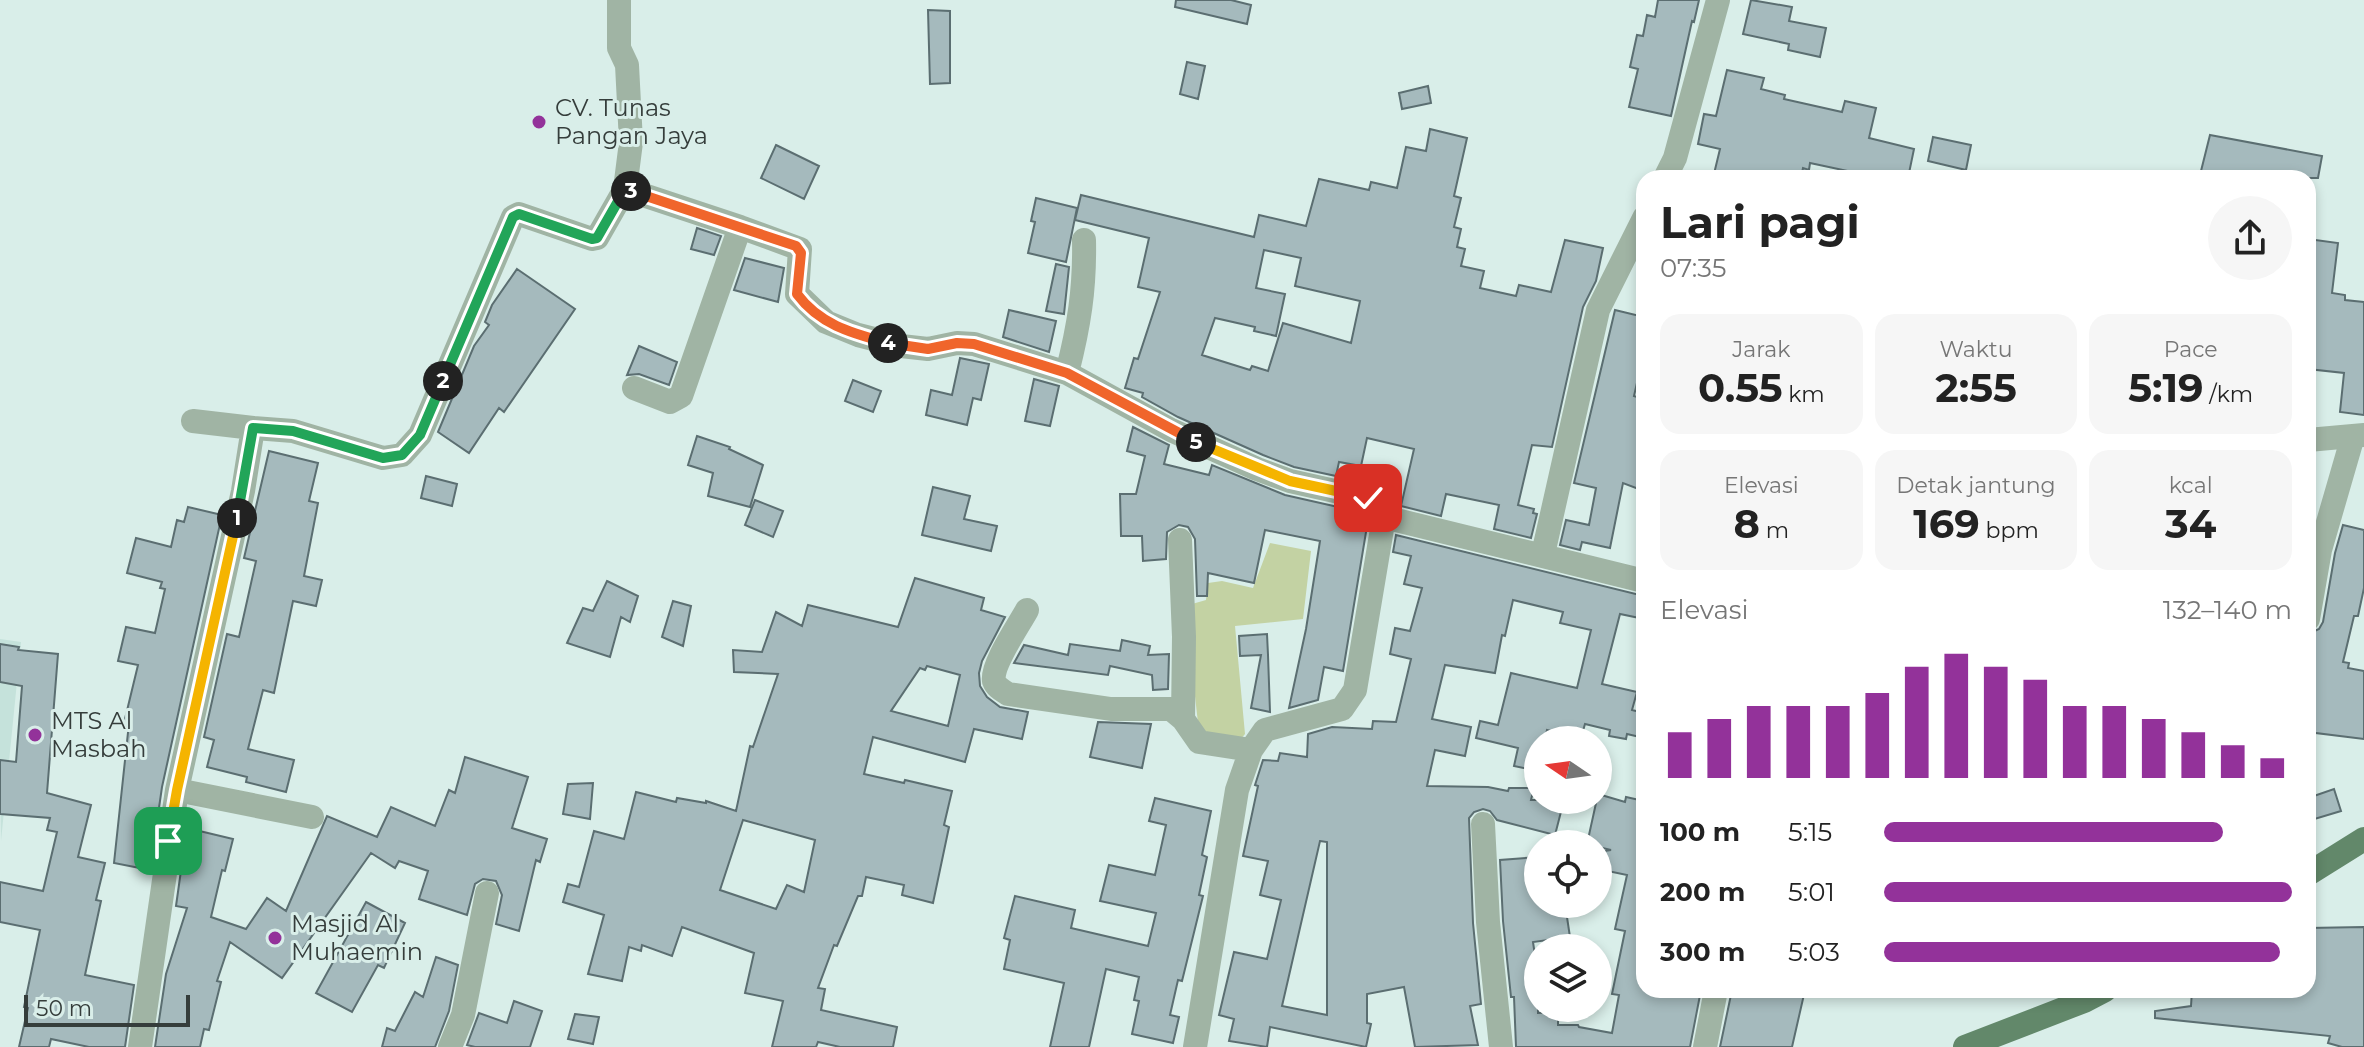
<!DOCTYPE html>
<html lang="id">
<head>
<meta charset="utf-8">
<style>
	:root { --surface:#fff; --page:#f6f6f6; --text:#222; --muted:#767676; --accent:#93329a }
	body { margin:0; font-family:Montserrat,sans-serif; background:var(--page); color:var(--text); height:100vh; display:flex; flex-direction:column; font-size:30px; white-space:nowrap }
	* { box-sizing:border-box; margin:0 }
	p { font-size:26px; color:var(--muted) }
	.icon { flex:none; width:44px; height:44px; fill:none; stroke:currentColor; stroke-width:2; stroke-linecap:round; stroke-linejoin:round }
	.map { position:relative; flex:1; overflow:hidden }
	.panel { position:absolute; left:1636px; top:170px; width:680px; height:828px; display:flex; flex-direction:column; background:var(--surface); border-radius:24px; box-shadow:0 4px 12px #0003 }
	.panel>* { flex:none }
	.needle { width:52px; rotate:283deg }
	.tools { position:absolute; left:1524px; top:726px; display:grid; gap:16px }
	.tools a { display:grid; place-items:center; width:88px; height:88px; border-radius:50%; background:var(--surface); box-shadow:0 4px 12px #0003; font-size:40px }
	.scale { position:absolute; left:24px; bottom:20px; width:166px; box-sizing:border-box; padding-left:8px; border:4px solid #353d3b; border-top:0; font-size:22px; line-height:28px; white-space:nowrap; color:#353d3b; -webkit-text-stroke:6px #d9eee9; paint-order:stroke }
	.pin { position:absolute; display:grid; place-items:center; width:68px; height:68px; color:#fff; margin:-34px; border-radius:16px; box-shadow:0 4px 12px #0006 }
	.km { position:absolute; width:40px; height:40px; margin:-20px; border-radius:50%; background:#222; color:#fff; font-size:22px; line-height:40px; text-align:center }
	.round { display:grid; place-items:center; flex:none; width:84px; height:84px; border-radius:42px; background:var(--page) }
	.summary { display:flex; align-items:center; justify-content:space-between; height:136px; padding:0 24px }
	h1 { font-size:44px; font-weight:700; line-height:60px }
	.figures { display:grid; grid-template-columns:repeat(3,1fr); gap:12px; height:136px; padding:8px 24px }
	.figures div { display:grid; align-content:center; border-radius:20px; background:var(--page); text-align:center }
	.figures b { font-size:40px; font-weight:700 }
	.figures small { font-size:22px; font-weight:400 }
	.figures p { font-size:22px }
	.chart { height:224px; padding:16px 24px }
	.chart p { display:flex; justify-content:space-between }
	.chart svg { width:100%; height:144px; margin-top:8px; stroke:var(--accent); stroke-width:6 }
	ul { padding:0 24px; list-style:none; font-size:26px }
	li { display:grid; grid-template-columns:128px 96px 1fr; align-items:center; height:60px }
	li i { height:20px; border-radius:10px; background:var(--accent) }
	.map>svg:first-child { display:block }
</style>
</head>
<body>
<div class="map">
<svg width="2364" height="1047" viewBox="0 0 2364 1047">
	<rect width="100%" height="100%" fill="#d9eee9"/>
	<path fill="#c5e2db" d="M0 639 21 642 1 841 0 776 3 761 0 760V682L13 684 19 648 0 644Z"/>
	<path fill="#c3d2a3" d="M1270 543 1311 551 1303 619 1235 626 1245 734 1239 741 1199 732 1185 606 1206 600 1208 583 1222 581 1253 588Z"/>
	<path fill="#a5babd" stroke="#5b6e71" stroke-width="2" fill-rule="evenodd" d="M1176 0H1231L1251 5 1247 24 1175 7Z
		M1658 0H1699L1694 22 1692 21 1671 116 1629 107 1638 69 1630 67 1637 35 1643 36 1647 15 1655 17Z
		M1751 0 1792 7 1789 21 1826 28 1820 57 1788 50 1789 44 1743 34Z
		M928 10 950 11V83L930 84Z
		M1187 62 1205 66 1198 99 1180 94Z
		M1727 70 1764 78 1761 89 1785 95 1784 99 1842 112 1845 101 1876 108 1869 138 1914 149 1908 178H1856L1857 173 1810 163 1809 170 1803 168 1801 178H1713L1720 149 1698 144 1704 114 1716 116Z
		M1428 86 1431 103 1402 109 1399 93Z
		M1430 129 1467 138 1454 196 1461 198 1454 227 1461 229 1457 247 1465 249 1461 266 1484 271 1480 288 1516 296 1519 285 1551 292 1565 240 1603 248 1596 281 1583 307 1552 447 1532 445 1518 505 1534 509 1533 513 1537 514 1531 538 1494 529 1499 505 1446 494 1441 516 1401 506 1414 449 1367 438 1361 466 1339 462 1336 476 1294 467 1263 455 1178 417 1142 397 1143 393 1125 388 1134 358 1138 359 1160 292 1138 287 1149 238 1075 220 1081 195 1254 237 1259 215 1306 226 1319 179 1369 190 1371 182 1397 188 1406 147 1426 151ZM1264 250 1301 258 1295 286 1360 301 1351 343 1283 323 1268 371 1252 366 1250 370 1202 355 1215 318 1255 327 1254 331 1276 336 1285 294 1256 288Z
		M2210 135 2322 156 2318 178H2273L2244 173 2242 178H2230L2201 171Z
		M1933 137 1971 145 1966 170 1928 161Z
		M776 145 819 166 804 199 761 178Z
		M1036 198 1077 208 1066 262 1028 253 1035 222 1031 221Z
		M697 228 721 236 714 255 691 249Z
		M2308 239 2338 243 2332 293 2345 295V300L2364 302V415L2340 412 2344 373 2308 369Z
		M745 258 784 268 778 302 734 290Z
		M1056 264 1069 267 1064 314 1046 311Z
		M517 269 575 309 504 412 499 408 469 453 438 432 474 346 489 325 485 322 492 305Z
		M1009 310 1056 321 1049 352 1003 337Z
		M1615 310 1644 317V352L1634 396 1644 399V491L1623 483 1610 548 1582 542 1580 550 1560 545 1566 520 1589 525 1596 488 1574 483Z
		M639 346 677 362 669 385 639 374 627 375Z
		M960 358 989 364 981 400 973 398 967 425 926 415 931 390 952 395Z
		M1034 379 1059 386 1050 426 1025 421Z
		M853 380 881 391 873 412 845 401Z
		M1133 427 1169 445 1164 464 1209 475 1212 465 1285 495 1369 514 1343 671 1324 667 1318 700 1289 708 1306 629 1320 541 1265 530 1254 583 1208 573 1207 596H1197L1195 539 1188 527 1179 525 1167 532 1166 559 1143 561 1142 536H1121L1120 494H1136L1145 456 1127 451Z
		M697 436 730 447 729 449 763 465 750 507 708 496 713 473 688 465Z
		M269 451 318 463 309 501 318 503 304 576 322 580 316 606 293 601 274 693 263 690 248 749 294 760 286 792 246 782 247 777 207 767 214 740 204 737 227 634 239 637 256 561 244 558Z
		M426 476 457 484 452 506 421 498Z
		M933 487 970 496 964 519 997 526 991 551 922 535Z
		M755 500 783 511 773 537 745 525Z
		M188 507 222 515 162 787 150 870 114 863 129 723H124L138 665 118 661 126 627 155 633 165 589 160 588 162 582 127 573 136 538 171 547 177 520 184 522Z
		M2343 525 2364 530V588L2358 616H2354L2343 662 2349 663 2348 668 2364 671V739L2308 732V634L2319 629 2323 622 2335 553Z
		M1396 535 1644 596V619L1620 614 1602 684 1637 692 1632 710 1644 713V738L1627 734 1626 739 1609 736 1610 730 1585 724 1582 734 1568 731 1567 735 1547 730 1545 740H1538V771L1514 766 1518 748 1476 738 1480 721 1498 725 1511 673 1577 688 1591 630 1560 623 1563 612 1513 600 1505 636 1502 635 1495 673 1445 665 1432 719 1471 727 1465 756 1435 750 1427 786 1488 787 1508 791 1509 788H1534L1531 800H1564L1555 835 1497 820 1490 811 1483 809 1474 812 1469 818 1473 923 1481 1004 1470 1006 1478 1045 1415 1047 1404 987 1367 994V1023L1371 1024 1366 1047 1270 1027 1267 1047 1229 1041 1234 1019 1219 1015 1234 952 1267 959 1281 900 1260 895 1268 861 1243 856 1258 786 1255 785 1263 760 1278 761 1280 753 1307 757 1308 734 1332 727 1372 729 1373 721 1396 722 1411 659 1390 654 1395 628 1410 631 1422 588 1404 584 1411 556 1393 552ZM1320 841 1327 842V1015L1282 1006Z
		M915 578 984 598 981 610 1005 617 982 661 979 673 980 686 987 697 1000 707 1028 712 1022 739 974 729 965 762 873 737 864 774 904 783 905 780 952 791 944 825 949 827 933 903 902 895 904 885 866 877 862 896H858L837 946 834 945 818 988 825 989 821 1010 897 1027 893 1047H840L818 1042 816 1047H772L783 1001 745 993 754 953 682 927 672 956 642 945 641 951 629 947 622 981 588 974 604 915 563 902 568 884 579 887 594 831 624 839 636 792 676 802 677 798 706 803V801L736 811 750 746 753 747 778 674 734 672 733 650 762 652 776 612 802 626 808 605 898 627ZM927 666 960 675 948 726 891 711 920 668 925 670ZM743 820 815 840 804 892 787 885 776 909 720 890Z
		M607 581 638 596 630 622 621 617 610 657 567 643 583 608 593 611Z
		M673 601 691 606 683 646 662 637Z
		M1267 634 1268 655 1270 712 1251 708 1261 655 1240 656 1239 636Z
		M1122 640 1150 646 1148 655 1169 654 1168 689 1153 690 1152 675 1110 666 1108 675 1014 663 1024 645 1068 655 1070 644 1120 651Z
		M0 644 19 647 18 650 58 654 47 793 91 805 78 857 105 863 96 900 101 901 85 975 134 985 125 1047H89L51 1039 49 1047H19L28 1008 24 1007 40 930 0 922V882L43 891 57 832 47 830 50 818 0 814V760L16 762 22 686 0 682Z
		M1098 722 1151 724 1142 768 1090 757Z
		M465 757 528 777 512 828 547 839 540 862 536 860 519 931 496 924 502 895 496 881 483 879 475 884 467 915 419 899 428 871 399 861 395 868 371 853 282 978 230 942 217 981 221 982 209 1030 204 1029 200 1047H155L166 974 187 908 176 906 187 828 233 839 225 871 222 870 211 917 246 929 267 898 286 911 327 816 377 837 391 807 435 826 449 790 455 793Z
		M593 783 590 819 563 814 568 784Z
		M2334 789 2341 811 2308 821V798Z
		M1598 794 1625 802 1626 797 1644 801V990H1701L1690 1047H1516L1514 997H1511L1503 921 1500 860 1538 857V904H1565L1570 937 1533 942 1538 976V1013L1558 1012V1025H1578L1579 1027 1612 1033 1619 995 1612 994 1625 931 1615 929 1627 875 1598 869V852L1611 850 1598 847V844H1587Z
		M1155 798 1211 811 1202 855 1207 857 1199 895 1203 896 1182 981 1178 980 1170 1015 1179 1017 1173 1043 1132 1034 1139 1001 1134 1000 1139 977 1106 969 1089 1047H1050L1064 983 1004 969 1010 940 1004 938 1015 896 1075 910 1071 928 1148 946 1156 913 1100 901 1109 865 1155 875 1166 825 1149 821Z
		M366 902 405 923 384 968 378 965 352 1012 316 993Z
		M2364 927V1047H2342L2328 1043 2330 1036 2155 1018V1011L2191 1006 2192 990H2308V928Z
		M436 957 458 965 449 1011 435 1047H382L387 1028 395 1031 415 992 423 997Z
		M1732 990H1805L1792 1047H1720Z
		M514 1001 542 1011 530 1047H475L467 1045 479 1013 507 1023Z
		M575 1014 599 1017 593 1044 568 1039Z"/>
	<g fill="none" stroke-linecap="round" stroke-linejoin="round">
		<path stroke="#a0b4a4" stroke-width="24" d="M619 0V48L627 65 631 142 625 189
			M1665 178 1675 158 1718 0
			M740 227 800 249 797 294 826 322 858 335 901 346 928 349 957 343 974 344 1067 373 1171 430 1257 469 1290 481 1379 501 1384 508V517
			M1067 373C1079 326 1085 289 1084 240
			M193 421 253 428
			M2308 440 2364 435
			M1180 540 1184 637 1183 719
			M1543 554 1598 310 1644 218
			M1027 610C1019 625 991 665 994 681 996 687 1002 690 1008 694L1111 709H1171L1183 719 1199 742 1251 750
			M2308 619 2320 550 2353 436
			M177 790 312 817
			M1483 824 1488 922 1501 1047
			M140 1047 177 790 243 491 253 428 293 431 383 458 402 455 420 435 513 217 519 214 592 239 597 238 625 189 740 227 681 396 670 402 634 388
			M450 1047 463 1015 487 893
			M1195 1047 1237 790 1251 750 1265 730 1342 709 1355 690 1384 517 1644 581
			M1705 1047 1716 990"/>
		<path stroke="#62886a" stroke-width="24" d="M2308 874 2364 839
			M1965 1047 2084 1001 2105 990"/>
	</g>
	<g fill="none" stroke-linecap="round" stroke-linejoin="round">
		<defs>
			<path id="split-1" d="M168 841 177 790 237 518"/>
			<path id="split-2" d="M237 518 253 428 293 431 383 458 402 455 420 435 443 381"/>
			<path id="split-3" d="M443 381 513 217 519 214 592 239 597 238 625 189 631 191"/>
			<path id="split-4" d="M631 191 796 246 801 253 797 294C820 325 852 333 888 343"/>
			<path id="split-5" d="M888 343 928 349 957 343 974 344 1067 373 1196 442"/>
			<path id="split-6" d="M1196 442 1290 481 1368 498"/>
		</defs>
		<use href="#split-1" stroke="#fff" stroke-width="16"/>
		<use href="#split-2" stroke="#fff" stroke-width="16"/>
		<use href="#split-3" stroke="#fff" stroke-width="16"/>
		<use href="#split-4" stroke="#fff" stroke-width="16"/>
		<use href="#split-5" stroke="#fff" stroke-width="16"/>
		<use href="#split-6" stroke="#fff" stroke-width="16"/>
		<use href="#split-1" stroke="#f5b400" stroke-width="10"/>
		<use href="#split-2" stroke="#22a559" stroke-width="10"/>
		<use href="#split-3" stroke="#22a559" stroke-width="10"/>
		<use href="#split-4" stroke="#f0652b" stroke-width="10"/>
		<use href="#split-5" stroke="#f0652b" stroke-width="10"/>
		<use href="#split-6" stroke="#f5b400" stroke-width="10"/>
	</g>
	<g fill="#93329a" stroke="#d9eee9" stroke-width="3">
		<circle cx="539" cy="122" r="8"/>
		<circle cx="35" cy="735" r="8"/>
		<circle cx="275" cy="938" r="8"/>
	</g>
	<g text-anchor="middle" stroke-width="6" stroke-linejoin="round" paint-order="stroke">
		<g font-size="24" fill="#353d3b" stroke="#d9eee9" text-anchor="start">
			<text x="555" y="116">CV. Tunas<tspan x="555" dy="28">Pangan Jaya</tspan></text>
			<text x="51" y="729">MTS Al<tspan x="51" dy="28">Masbah</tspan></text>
			<text x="291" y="932">Masjid Al<tspan x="291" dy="28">Muhaemin</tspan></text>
		</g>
	</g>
</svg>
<div class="tools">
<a><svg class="needle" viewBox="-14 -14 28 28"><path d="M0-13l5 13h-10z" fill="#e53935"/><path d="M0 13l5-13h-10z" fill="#767676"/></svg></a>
<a><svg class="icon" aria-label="locate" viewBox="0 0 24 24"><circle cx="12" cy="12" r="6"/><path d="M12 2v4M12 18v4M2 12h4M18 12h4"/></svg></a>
<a><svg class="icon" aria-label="layers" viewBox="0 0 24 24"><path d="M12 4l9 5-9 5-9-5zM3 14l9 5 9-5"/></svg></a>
</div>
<div class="scale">50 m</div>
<div class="pin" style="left:168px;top:841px;background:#1e9e55"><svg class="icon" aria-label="arrive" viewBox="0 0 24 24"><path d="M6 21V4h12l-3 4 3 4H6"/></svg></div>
<div class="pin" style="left:1368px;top:498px;background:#d93025"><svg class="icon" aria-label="check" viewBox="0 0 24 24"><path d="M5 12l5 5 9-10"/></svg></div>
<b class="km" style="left:237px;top:518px">1</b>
<b class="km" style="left:443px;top:381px">2</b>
<b class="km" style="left:631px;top:191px">3</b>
<b class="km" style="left:888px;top:343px">4</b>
<b class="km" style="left:1196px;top:442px">5</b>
<section class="panel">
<div class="summary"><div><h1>Lari pagi</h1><p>07:35</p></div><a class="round"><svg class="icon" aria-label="share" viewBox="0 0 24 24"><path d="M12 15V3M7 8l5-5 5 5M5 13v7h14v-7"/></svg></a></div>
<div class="figures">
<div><p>Jarak</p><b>0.55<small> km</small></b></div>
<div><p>Waktu</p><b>2:55</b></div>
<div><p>Pace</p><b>5:19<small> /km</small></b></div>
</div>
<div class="figures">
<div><p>Elevasi</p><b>8<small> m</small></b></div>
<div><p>Detak jantung</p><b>169<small> bpm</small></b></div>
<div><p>kcal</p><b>34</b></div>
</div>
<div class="chart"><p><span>Elevasi</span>132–140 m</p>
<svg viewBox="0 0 160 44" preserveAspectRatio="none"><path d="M5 44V30M15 44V26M25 44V22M35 44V22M45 44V22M55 44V18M65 44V10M75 44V6M85 44V10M95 44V14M105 44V22M115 44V22M125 44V26M135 44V30M145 44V34M155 44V38"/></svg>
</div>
<ul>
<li><b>100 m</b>5:15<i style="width:83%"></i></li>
<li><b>200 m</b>5:01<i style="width:100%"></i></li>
<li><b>300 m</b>5:03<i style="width:97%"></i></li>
</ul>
</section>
</div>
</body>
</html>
